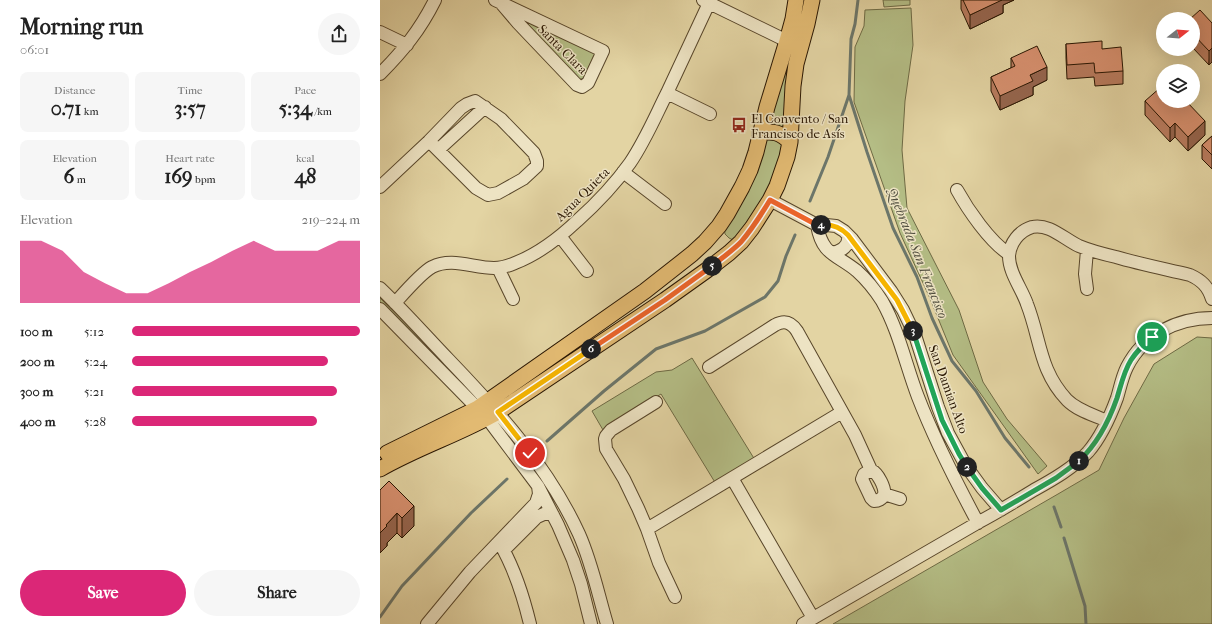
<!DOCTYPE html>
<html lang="en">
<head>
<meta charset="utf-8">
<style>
	:root { --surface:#fff; --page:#f6f6f6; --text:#222; --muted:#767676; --accent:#db2777 }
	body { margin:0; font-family:"IM FELL French Canon",serif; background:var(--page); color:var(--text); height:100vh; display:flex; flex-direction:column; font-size:15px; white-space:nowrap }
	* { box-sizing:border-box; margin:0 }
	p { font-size:13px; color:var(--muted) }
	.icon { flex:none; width:22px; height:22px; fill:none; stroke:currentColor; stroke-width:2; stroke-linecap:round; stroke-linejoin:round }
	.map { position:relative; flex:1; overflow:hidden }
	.drawer { display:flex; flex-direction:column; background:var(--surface); width:380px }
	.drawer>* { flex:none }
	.needle { width:26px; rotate:73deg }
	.controls { position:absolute; left:776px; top:12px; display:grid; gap:8px }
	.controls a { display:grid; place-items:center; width:44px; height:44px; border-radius:50%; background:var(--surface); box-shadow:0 4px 16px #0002; font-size:20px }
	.pin { position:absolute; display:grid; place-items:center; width:34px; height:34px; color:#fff; margin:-17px; border:2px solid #fff; border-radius:50%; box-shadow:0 1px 4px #0007 }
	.km { position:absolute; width:20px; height:20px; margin:-10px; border-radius:50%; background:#222; color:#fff; font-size:11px; line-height:20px; text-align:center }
	.round { display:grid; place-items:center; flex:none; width:42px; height:42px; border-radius:21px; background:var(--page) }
	.head { display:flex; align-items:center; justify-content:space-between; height:68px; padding:0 20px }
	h1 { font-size:22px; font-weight:800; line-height:30px }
	.metrics { display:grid; grid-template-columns:repeat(3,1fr); gap:6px; height:68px; padding:4px 20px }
	.metrics div { display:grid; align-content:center; border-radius:8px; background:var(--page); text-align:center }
	.metrics b { font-size:20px; font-weight:800 }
	.metrics small { font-size:11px; font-weight:400 }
	.metrics p { font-size:11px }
	.chart { height:112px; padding:8px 20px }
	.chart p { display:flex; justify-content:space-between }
	.chart svg { width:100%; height:72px; margin-top:4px; fill:var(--accent); opacity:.7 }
	.button { display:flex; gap:8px; margin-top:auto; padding:8px 20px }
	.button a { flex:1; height:46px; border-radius:24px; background:var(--accent); color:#fff; font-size:16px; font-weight:800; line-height:46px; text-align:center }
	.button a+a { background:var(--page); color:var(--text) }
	ul { padding:0 20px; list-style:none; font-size:13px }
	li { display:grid; grid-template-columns:64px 48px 1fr; align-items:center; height:30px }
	li i { height:10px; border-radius:5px; background:var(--accent) }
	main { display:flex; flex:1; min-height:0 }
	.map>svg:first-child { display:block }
</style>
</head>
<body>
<main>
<section class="drawer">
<div class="head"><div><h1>Morning run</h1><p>06:01</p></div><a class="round"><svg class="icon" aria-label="share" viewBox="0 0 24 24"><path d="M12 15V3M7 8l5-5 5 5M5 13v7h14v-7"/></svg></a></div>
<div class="metrics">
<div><p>Distance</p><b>0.71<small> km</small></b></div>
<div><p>Time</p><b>3:57</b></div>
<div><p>Pace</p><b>5:34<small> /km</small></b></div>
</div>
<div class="metrics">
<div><p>Elevation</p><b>6<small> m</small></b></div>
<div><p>Heart rate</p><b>169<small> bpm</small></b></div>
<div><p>kcal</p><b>48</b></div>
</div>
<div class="chart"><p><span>Elevation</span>219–224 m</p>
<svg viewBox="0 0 160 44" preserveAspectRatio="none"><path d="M0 44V6L10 6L20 12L30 25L40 32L50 38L60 38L70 32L80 25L90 19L100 12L110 6L120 12L130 12L140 12L150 6L160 6V44z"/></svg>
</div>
<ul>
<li><b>100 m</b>5:12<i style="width:100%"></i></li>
<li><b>200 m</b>5:24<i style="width:86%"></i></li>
<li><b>300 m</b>5:21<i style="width:90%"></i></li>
<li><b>400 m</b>5:28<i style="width:81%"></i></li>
</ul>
<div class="button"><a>Save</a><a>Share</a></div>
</section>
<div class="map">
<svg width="832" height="624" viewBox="0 0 832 624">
	<rect width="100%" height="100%" fill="#e3d4a3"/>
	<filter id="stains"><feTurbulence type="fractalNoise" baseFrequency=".005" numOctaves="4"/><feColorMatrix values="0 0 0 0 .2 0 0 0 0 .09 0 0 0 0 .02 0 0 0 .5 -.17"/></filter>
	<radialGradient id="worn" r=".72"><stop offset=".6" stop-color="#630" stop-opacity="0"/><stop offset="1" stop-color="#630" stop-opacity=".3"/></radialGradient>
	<path fill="#b4bd85" stroke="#6e6a44" d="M422 0H426L406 129 387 128Z
		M503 0H530V5L504 7Z
		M531 8 533 45 525 101 522 150 527 208 579 310 603 382 627 419 667 466 658 474 573 355 549 296 520 233 474 102 475 47 484 26 485 10Z
		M144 18 213 50 215 58 207 77 201 79H196L142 22Z
		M393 137 403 146 400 162 376 215 353 240 349 238 345 234 344 226 383 142 388 138Z
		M0 298 95 395 92 398 0 303Z
		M817 337 832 338V624H453L678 494 719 470 744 418 774 364Z
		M312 358 375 460 336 484 281 394 223 430 212 411 276 372 292 370Z"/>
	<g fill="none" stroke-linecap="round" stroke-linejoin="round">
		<path stroke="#6c766a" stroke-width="3" d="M478 0 475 24 471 39 469 95 487 152 513 228 537 277 552 318 572 361 596 391 625 438 649 467
			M430 201 448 157 469 95
			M167 441 224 391 276 349 325 331 385 297 398 281 406 256 415 235
			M674 507 681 527
			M684 538 705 606 706 624
			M0 617 22 586 91 513 127 479"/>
		<defs>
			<path id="minor" d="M115 0 223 51 208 83 202 87 197 85 138 23 121 3
				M323 0 407 41
				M0 32 27 45
				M0 74C23 51 40 30 55 0
				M287 93 330 114
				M58 150 105 107
				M243 172 285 204
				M0 187 49 141 81 108 87 104 95 101 121 119 154 153 157 161V166L143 179 118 193 108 195 96 188 49 141
				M577 190C588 210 610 242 629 254
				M390 200 437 225H446L456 226 464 231 472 239 511 291 523 310 535 335 558 407 568 433 586 466 602 488 621 510
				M437 225C442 255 456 254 477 271 487 280 495 290 502 301 519 331 526 366 538 397 555 441 576 482 598 523
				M180 236 207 271
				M452 253C462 251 470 246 468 235
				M118 268 133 299
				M0 288C24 311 46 336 69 360 119 412 169 468 199 534 212 563 218 594 227 624
				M707 289 705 274 707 250
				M15 303C24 293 41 273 52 267 72 257 93 268 114 268 121 268 128 266 135 263 158 254 179 238 197 221 216 204 235 184 250 163 265 141 275 117 287 93 301 63 315 33 329 3
				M0 309 107 418 158 486 178 525 193 560 201 584 211 624
				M329 367 395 325C404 320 411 322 417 331L475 435 491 470C498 473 506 488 504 496 501 499 499 501 494 501L491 498 482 479 484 474 491 470
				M276 402 231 430 226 436 225 439 226 449 244 479 258 508 267 529 279 563 295 597
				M727 421C714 415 698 411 687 400 659 370 661 340 647 304 642 289 629 273 629 256 630 243 639 231 652 227 669 223 684 239 699 246 711 251 723 254 736 257 760 264 785 269 810 275 821 280 828 286 832 299
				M352 478 433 618
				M504 494 520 499
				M267 529 462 412
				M119 542C134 567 143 595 150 624
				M124 550 157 517 166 513 173 515
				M47 624 90 572 156 503 159 494 158 486
				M423 624C482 590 540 556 599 522 618 512 636 501 654 490 674 479 693 468 708 452 721 437 730 417 737 398 740 388 742 377 747 367 763 335 797 318 832 318"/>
			<path id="major" d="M380 133C393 130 401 133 410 142
				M7 453 98 408 265 291 312 254 325 242 339 226 347 214 362 187 370 170 376 152 387 107 407 41 413 19 416 0
				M0 469C38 447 80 434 118 412L285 300 327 270 349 253 361 242 372 228 390 200 397 186 407 157 410 142 413 86 416 64 427 24 432 0"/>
		</defs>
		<use href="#minor" stroke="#58462a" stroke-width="14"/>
		<use href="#major" stroke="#291602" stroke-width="17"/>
		<use href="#minor" stroke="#ede3c3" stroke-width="12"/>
		<use href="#major" stroke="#e2ba72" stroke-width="15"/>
	</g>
	<path fill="#b97c5f" stroke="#291602" d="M581 0H634L623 5V13L590 29 581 9Z
		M813 19 832 23 829 65 813 48Z
		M686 44 722 49 743 71V84L715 86 714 77 687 79 686 58Z
		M631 58 667 80 653 87V95L620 110 611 91V77L631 68Z
		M765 101 825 135 808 151 795 137 790 142 765 115Z
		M832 136V169L822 159V145Z
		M0 490 34 526 22 538 17 533 7 543V546L0 553Z"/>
	<path fill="#96654e" stroke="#291602" d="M620 0H634L623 5V13L590 29V15Z
		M832 48V62L829 65V51Z
		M667 67V80L653 87V95L620 110V96L650 75Z
		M825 121V135L808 151V137Z
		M795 123V137L790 142V128Z
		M34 506V526L22 538V518Z
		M17 513V533L7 543V546L0 553V533L6 525Z"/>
	<path fill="#d7906f" stroke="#291602" d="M583 0H622L590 15Z
		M820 10 832 23V48L829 51 813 34V19H810Z
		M722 41V49L741 47 743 71 715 73 714 63 687 65 686 44Z
		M657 46 667 67 650 75 653 81 620 96 611 77 635 66 631 58Z
		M781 87 783 90V101H794L799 107 805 101H806L825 121 808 137 795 123 790 128 765 101Z
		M832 136V155L822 145Z
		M9 481 34 506 22 518 17 513 6 525 7 526 0 533V490Z"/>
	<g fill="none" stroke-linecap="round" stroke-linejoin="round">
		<defs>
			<path id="split-1" d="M699 461C717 444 729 421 737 398 741 385 744 371 751 360 757 351 764 344 772 337"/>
			<path id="split-2" d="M587 467 602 488 621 510 676 478 699 461"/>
			<path id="split-3" d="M533 331 562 420 579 454 587 467"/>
			<path id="split-4" d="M441 225C452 224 460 227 468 235L517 300 533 331"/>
			<path id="split-5" d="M332 266C342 258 352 251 361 242 372 229 381 215 390 200L437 225H441"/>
			<path id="split-6" d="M211 349 285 300 332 266"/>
			<path id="split-7" d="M150 453 118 412 211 349"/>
		</defs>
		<use href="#split-1" stroke="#fff" stroke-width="8"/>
		<use href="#split-2" stroke="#fff" stroke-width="8"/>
		<use href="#split-3" stroke="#fff" stroke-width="8"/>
		<use href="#split-4" stroke="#fff" stroke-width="8"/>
		<use href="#split-5" stroke="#fff" stroke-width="8"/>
		<use href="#split-6" stroke="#fff" stroke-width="8"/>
		<use href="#split-7" stroke="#fff" stroke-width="8"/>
		<use href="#split-1" stroke="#22a559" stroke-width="5"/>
		<use href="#split-2" stroke="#22a559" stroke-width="5"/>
		<use href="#split-3" stroke="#22a559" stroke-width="5"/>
		<use href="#split-4" stroke="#f5b400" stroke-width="5"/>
		<use href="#split-5" stroke="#f0652b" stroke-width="5"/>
		<use href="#split-6" stroke="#f0652b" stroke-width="5"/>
		<use href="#split-7" stroke="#f5b400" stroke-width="5"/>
	</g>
	<defs>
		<symbol id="bus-bare" viewBox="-9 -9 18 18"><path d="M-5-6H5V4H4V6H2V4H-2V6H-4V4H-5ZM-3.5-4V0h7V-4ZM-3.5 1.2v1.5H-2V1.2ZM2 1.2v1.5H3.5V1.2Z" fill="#8f2418" stroke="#ede3c3" stroke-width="2.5" paint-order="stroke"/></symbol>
	</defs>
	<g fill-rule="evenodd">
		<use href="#bus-bare" x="348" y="114" width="22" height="22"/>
	</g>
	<g text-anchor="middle" stroke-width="3" stroke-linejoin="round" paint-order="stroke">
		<g font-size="13" fill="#291602" stroke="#ede3c3">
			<text transform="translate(183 49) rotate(45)" y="5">Santa Clara</text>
			<text transform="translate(202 194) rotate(-45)" y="5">Agua Quieta</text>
			<text transform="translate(569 389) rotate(70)" y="5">San Damian Alto</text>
		</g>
		<g font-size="13" fill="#291602" stroke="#ede3c3" text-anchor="start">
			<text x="371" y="123">El Convento / San<tspan x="371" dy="15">Francisco de Asís</tspan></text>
		</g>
		<g font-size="14" font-style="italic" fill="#504e3f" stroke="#ede3c3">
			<text transform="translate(538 253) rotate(68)" y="5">Quebrada San Francisco</text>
		</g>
	</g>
	<rect width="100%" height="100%" filter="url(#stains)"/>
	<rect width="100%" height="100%" fill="url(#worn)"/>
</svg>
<div class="controls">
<a><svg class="needle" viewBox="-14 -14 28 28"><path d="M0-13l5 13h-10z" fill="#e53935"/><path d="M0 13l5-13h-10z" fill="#767676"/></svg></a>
<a><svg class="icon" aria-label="layers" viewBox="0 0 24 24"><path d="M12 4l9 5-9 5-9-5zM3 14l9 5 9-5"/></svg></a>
</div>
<div class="pin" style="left:772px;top:337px;background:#1e9e55"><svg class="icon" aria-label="arrive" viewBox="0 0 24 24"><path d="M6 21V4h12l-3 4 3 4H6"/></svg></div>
<div class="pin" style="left:150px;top:453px;background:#d93025"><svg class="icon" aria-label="check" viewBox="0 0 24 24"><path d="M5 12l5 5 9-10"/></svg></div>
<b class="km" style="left:699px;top:461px">1</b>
<b class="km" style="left:587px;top:467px">2</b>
<b class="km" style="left:533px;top:331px">3</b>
<b class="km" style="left:441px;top:225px">4</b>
<b class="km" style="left:332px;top:266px">5</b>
<b class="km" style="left:211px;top:349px">6</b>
</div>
</main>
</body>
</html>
